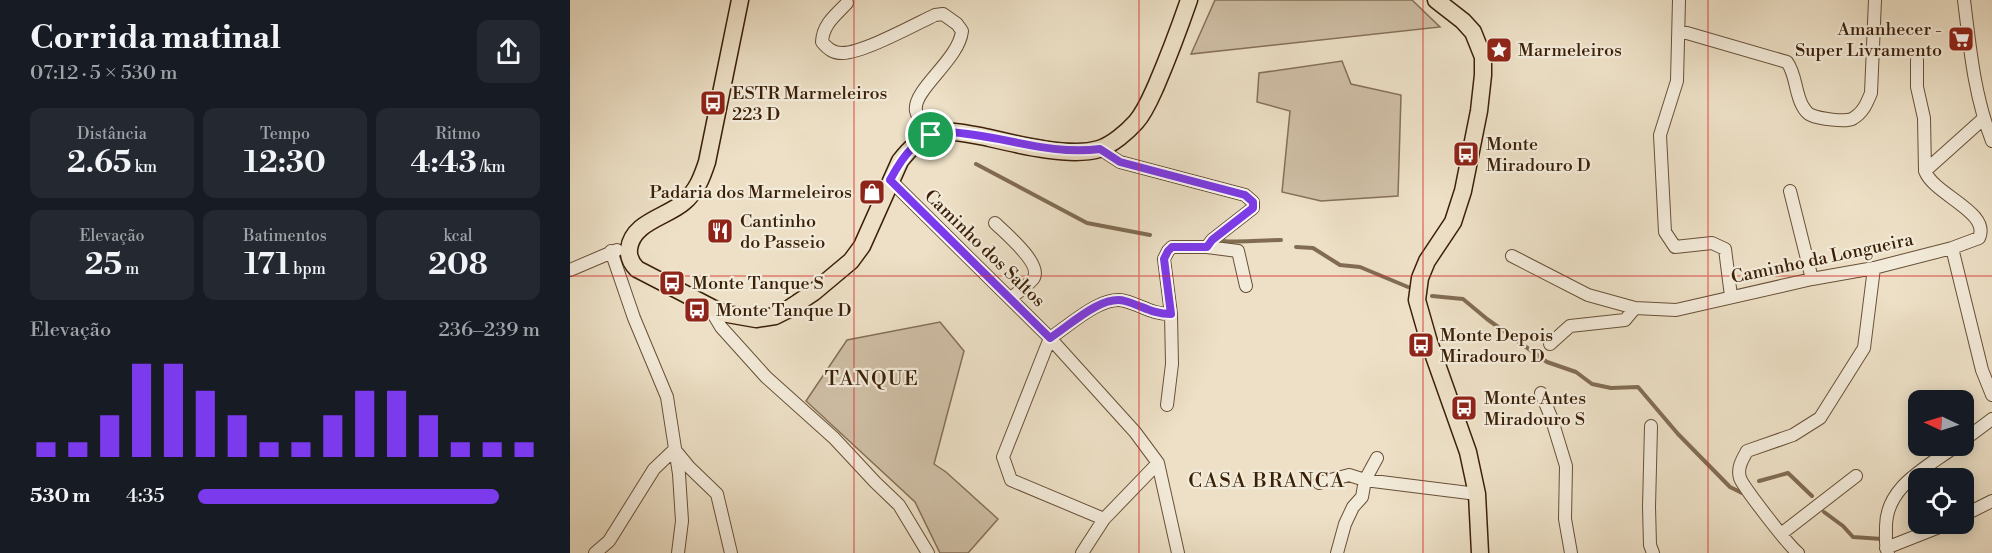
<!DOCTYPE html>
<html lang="pt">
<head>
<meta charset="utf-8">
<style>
	:root { --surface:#171b24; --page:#242831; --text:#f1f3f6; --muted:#9ea1a6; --accent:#7c3aed }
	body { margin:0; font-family:"Libre Bodoni",serif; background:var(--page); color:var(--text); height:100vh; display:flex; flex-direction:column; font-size:22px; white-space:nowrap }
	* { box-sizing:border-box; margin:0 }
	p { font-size:20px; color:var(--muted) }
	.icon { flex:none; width:33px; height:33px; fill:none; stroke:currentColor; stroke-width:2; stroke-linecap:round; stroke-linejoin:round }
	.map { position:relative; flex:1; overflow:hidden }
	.side { display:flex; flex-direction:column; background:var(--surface); width:570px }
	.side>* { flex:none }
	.needle { width:39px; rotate:274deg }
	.controls { position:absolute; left:1338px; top:390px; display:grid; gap:12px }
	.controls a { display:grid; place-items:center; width:66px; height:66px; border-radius:12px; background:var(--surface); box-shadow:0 3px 15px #0003; font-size:30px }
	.pin { position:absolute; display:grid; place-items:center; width:51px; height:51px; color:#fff; margin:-26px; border:3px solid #fff; border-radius:50%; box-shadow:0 2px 6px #0007 }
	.round { display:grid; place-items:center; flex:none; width:63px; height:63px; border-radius:12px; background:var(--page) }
	.head { display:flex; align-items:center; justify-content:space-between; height:102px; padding:0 30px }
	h1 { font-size:33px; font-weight:700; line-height:45px }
	.metrics { display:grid; grid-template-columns:repeat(3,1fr); gap:9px; height:102px; padding:6px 30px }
	.metrics div { display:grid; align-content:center; border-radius:12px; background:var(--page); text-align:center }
	.metrics b { font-size:30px; font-weight:700 }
	.metrics small { font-size:16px; font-weight:400 }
	.metrics p { font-size:16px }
	.chart { height:168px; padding:12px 30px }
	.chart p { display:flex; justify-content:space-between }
	.chart svg { width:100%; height:108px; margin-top:6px; stroke:var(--accent); stroke-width:6 }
	ul { padding:0 30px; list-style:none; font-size:20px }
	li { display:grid; grid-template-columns:96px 72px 1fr; align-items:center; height:45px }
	li i { height:15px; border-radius:8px; background:var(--accent) }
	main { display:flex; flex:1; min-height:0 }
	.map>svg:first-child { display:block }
</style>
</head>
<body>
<main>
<section class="side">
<div class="head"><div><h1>Corrida matinal</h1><p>07:12 · 5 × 530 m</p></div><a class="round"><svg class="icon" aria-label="share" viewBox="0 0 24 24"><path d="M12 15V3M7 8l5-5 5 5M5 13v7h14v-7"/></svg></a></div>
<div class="metrics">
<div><p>Distância</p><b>2.65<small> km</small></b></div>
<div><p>Tempo</p><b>12:30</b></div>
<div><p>Ritmo</p><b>4:43<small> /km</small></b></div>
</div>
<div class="metrics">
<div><p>Elevação</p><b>25<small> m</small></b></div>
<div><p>Batimentos</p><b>171<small> bpm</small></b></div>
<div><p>kcal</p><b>208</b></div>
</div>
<div class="chart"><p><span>Elevação</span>236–239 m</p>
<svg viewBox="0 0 160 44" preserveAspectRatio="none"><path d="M5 44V38M15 44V38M25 44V27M35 44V6M45 44V6M55 44V17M65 44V27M75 44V38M85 44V38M95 44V27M105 44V17M115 44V17M125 44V27M135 44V38M145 44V38M155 44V38"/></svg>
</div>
<ul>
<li><b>530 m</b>4:35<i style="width:88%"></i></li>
</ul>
</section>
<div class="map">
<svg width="1422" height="553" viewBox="0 0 1422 553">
	<rect width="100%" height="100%" fill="#ede0c6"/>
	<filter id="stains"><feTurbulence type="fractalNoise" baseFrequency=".00333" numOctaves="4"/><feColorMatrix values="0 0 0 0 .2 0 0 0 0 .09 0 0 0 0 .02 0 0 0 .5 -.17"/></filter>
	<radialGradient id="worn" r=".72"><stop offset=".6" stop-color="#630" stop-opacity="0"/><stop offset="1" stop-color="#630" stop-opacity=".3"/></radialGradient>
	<path fill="#cfbfa6" stroke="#857057" stroke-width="1.5" d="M645 0H842L870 27 621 54Z
		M772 61 781 84 831 95 828 196 751 201 712 192 720 111 687 102 689 73Z
		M370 322 394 351 364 464 376 472 428 519 398 553H370L345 502 236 401 277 340Z"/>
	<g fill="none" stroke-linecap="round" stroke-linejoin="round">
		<path stroke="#816c53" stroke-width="4" d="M406 164 517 223 580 235
			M652 241C672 243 691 240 711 240
			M726 247 743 248 770 265 790 267 838 287
			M862 296 893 299 917 319 977 362 1006 372 1022 384 1041 388 1068 387 1108 434 1160 487 1172 493
			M1189 481 1218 473 1242 496
			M1254 512 1273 526 1283 537 1312 539"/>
		<defs>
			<path id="minor" d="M1109 0 1107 81 1090 135 1095 232 1105 247 1142 243 1155 249 1161 296
				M1394 0C1400 48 1404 95 1422 141
				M277 3C265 16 253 24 252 42 258 49 263 53 272 53 293 53 344 25 365 15L373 14 387 24 392 31C389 60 342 90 346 111 348 120 356 128 361 135
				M1110 31 1217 62C1226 74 1225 92 1232 105 1234 109 1238 114 1241 115 1250 119 1275 122 1282 119 1293 113 1297 103 1301 93L1305 0
				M1347 60V87L1354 118 1355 171
				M530 149 550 162 675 195 683 202V208L642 240 637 247
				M320 180 480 338 565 432 588 463 608 553
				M1220 191 1242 279
				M425 223C435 233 474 265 463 279 457 286 448 292 441 298
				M1382 248 1412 370 1422 395
				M41 251 64 318 97 397 109 474 112 521 108 553
				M942 256 1018 295 1065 308 1106 310 1242 279 1304 268 1382 248 1409 238C1421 212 1364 195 1355 171L1413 119
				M0 270 47 250
				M139 307 151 327 196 377 264 438 305 482 329 505 358 553
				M480 338C499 326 532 294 555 301 573 306 582 314 601 314L594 259 598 251 602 247H637L668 251 676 286
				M480 338 433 457 441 480 534 519
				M980 344 1000 326 1055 320 1065 308
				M971 393 981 417 996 466 995 519 1001 553
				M597 405 602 364 601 314
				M1081 426 1079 507 1080 545 1083 553
				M1394 440 1422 419
				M105 450 119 467 147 494 161 553
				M749 483 779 475 795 480 907 494
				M1394 515 1422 501
				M1211 534 1286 476
				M1316 548 1377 524
				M25 553 39 541 84 469 105 449
				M512 553 534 519 588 463
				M767 553 775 524 783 507 792 497 795 480 807 458
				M1228 553C1219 546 1173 487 1170 478 1167 468 1172 460 1177 451L1223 435 1250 418 1294 348 1304 268
				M1318 553C1315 546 1316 538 1316 530 1314 487 1356 468 1386 446"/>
			<path id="major" d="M170 0 137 162C132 177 127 191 114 202 97 217 62 222 59 249 58 257 61 263 67 269L152 313 186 319 205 316 217 310 244 292 281 261 292 246 330 161C337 152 349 139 361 135 378 128 399 134 415 137 445 144 500 158 529 149 542 145 557 132 566 122 575 112 581 97 586 86 598 58 609 29 619 0
				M866 0 893 21 903 32 913 57V75L909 111 893 191 883 222 857 261 850 278 847 300 859 342 898 452 907 494 910 553"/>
		</defs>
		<use href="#minor" stroke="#685038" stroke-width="14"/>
		<use href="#major" stroke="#3b2008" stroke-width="19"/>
		<use href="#minor" stroke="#f3ebda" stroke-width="12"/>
		<use href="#major" stroke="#ede0c6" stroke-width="16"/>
	</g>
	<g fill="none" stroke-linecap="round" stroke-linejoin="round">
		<defs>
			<path id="route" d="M377 132C429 134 477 156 530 149L550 162 675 195 683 202V208L642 240 637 247H602L598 251 594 259 601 314C582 314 573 306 555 301 532 294 499 326 480 338L320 180C334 154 346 137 377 132Z"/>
		</defs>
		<use href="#route" stroke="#fff" stroke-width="12"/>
		<use href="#route" stroke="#7c3aed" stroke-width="8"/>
	</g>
	<path fill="none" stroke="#d62828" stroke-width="1.5" stroke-opacity="0.55" d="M284 0V553M569 0V553M853 0V553M1138 0V553M0 276H1422"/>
	<defs>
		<symbol id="supermarket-square" viewBox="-11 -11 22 22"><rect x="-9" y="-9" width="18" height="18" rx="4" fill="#8f2418" stroke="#f3ebda"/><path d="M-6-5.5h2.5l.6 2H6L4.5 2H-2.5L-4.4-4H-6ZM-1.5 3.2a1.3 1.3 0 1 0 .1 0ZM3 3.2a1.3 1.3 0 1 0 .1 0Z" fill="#fff"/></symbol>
		<symbol id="sight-square" viewBox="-11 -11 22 22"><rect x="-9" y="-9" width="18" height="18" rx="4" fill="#8f2418" stroke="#f3ebda"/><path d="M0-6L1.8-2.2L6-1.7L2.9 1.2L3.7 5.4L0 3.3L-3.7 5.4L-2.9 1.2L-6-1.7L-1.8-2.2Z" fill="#fff"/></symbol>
		<symbol id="bus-square" viewBox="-11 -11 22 22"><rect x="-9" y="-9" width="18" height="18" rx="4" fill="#8f2418" stroke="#f3ebda"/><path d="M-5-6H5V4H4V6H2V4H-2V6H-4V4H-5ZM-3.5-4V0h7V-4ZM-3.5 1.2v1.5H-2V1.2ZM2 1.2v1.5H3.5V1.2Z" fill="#fff"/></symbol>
		<symbol id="shop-square" viewBox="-11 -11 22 22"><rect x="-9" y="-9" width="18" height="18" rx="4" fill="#8f2418" stroke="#f3ebda"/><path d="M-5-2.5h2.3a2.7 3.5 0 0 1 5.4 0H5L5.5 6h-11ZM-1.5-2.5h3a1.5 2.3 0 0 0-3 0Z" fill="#fff"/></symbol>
		<symbol id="restaurant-square" viewBox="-11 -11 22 22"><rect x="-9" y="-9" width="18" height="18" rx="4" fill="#8f2418" stroke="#f3ebda"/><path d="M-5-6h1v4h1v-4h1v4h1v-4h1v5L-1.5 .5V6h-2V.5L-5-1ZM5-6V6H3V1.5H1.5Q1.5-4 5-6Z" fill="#fff"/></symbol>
	</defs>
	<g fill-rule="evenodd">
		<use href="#supermarket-square" x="1376" y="24" width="30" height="30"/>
		<use href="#sight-square" x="914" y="35" width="30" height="30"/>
		<use href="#bus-square" x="128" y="88" width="30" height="30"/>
		<use href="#bus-square" x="881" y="139" width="30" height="30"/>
		<use href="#shop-square" x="287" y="177" width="30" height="30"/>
		<use href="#restaurant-square" x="135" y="216" width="30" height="30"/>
		<use href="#bus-square" x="87" y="268" width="30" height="30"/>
		<use href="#bus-square" x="112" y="295" width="30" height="30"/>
		<use href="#bus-square" x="836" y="330" width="30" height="30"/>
		<use href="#bus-square" x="879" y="393" width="30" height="30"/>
	</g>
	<g text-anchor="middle" stroke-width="4.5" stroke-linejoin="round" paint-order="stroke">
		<g font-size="18" fill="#3b2008" stroke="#f3ebda" text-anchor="start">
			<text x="1372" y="35" text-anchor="end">Amanhecer -<tspan x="1372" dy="21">Super Livramento</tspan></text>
			<text x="948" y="56">Marmeleiros</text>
			<text x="162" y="99">ESTR Marmeleiros<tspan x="162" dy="21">223 D</tspan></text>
			<text x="916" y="150">Monte<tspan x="916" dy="21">Miradouro D</tspan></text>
			<text x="282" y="198" text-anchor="end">Padaria dos Marmeleiros</text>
			<text x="170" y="227">Cantinho<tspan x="170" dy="21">do Passeio</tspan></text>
			<text x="122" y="289">Monte Tanque S</text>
			<text x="146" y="316">Monte Tanque D</text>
			<text x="870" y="341">Monte Depois<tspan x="870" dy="21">Miradouro D</tspan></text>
			<text x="914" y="404">Monte Antes<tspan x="914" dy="21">Miradouro S</tspan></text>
		</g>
		<g font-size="18" fill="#3b2008" stroke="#f3ebda">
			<text transform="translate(415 248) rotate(44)" y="6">Caminho dos Saltos</text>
			<text transform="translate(1252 258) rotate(-12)" y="6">Caminho da Longueira</text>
		</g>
		<g font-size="20" letter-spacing="1.5" fill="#3b2008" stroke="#f3ebda">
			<text x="302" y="385">TANQUE</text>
			<text x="697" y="487">CASA BRANCA</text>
		</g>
	</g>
	<rect width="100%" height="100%" filter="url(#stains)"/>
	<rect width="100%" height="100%" fill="url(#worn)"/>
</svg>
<div class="controls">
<a><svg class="needle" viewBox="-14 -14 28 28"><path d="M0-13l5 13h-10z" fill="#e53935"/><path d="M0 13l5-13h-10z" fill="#9ea1a6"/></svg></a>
<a><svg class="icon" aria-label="locate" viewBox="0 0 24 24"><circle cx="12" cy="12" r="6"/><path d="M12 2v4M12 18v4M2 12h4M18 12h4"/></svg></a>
</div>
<div class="pin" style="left:361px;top:135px;background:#1e9e55"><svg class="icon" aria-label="arrive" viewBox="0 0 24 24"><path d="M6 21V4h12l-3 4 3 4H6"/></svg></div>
</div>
</main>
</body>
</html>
